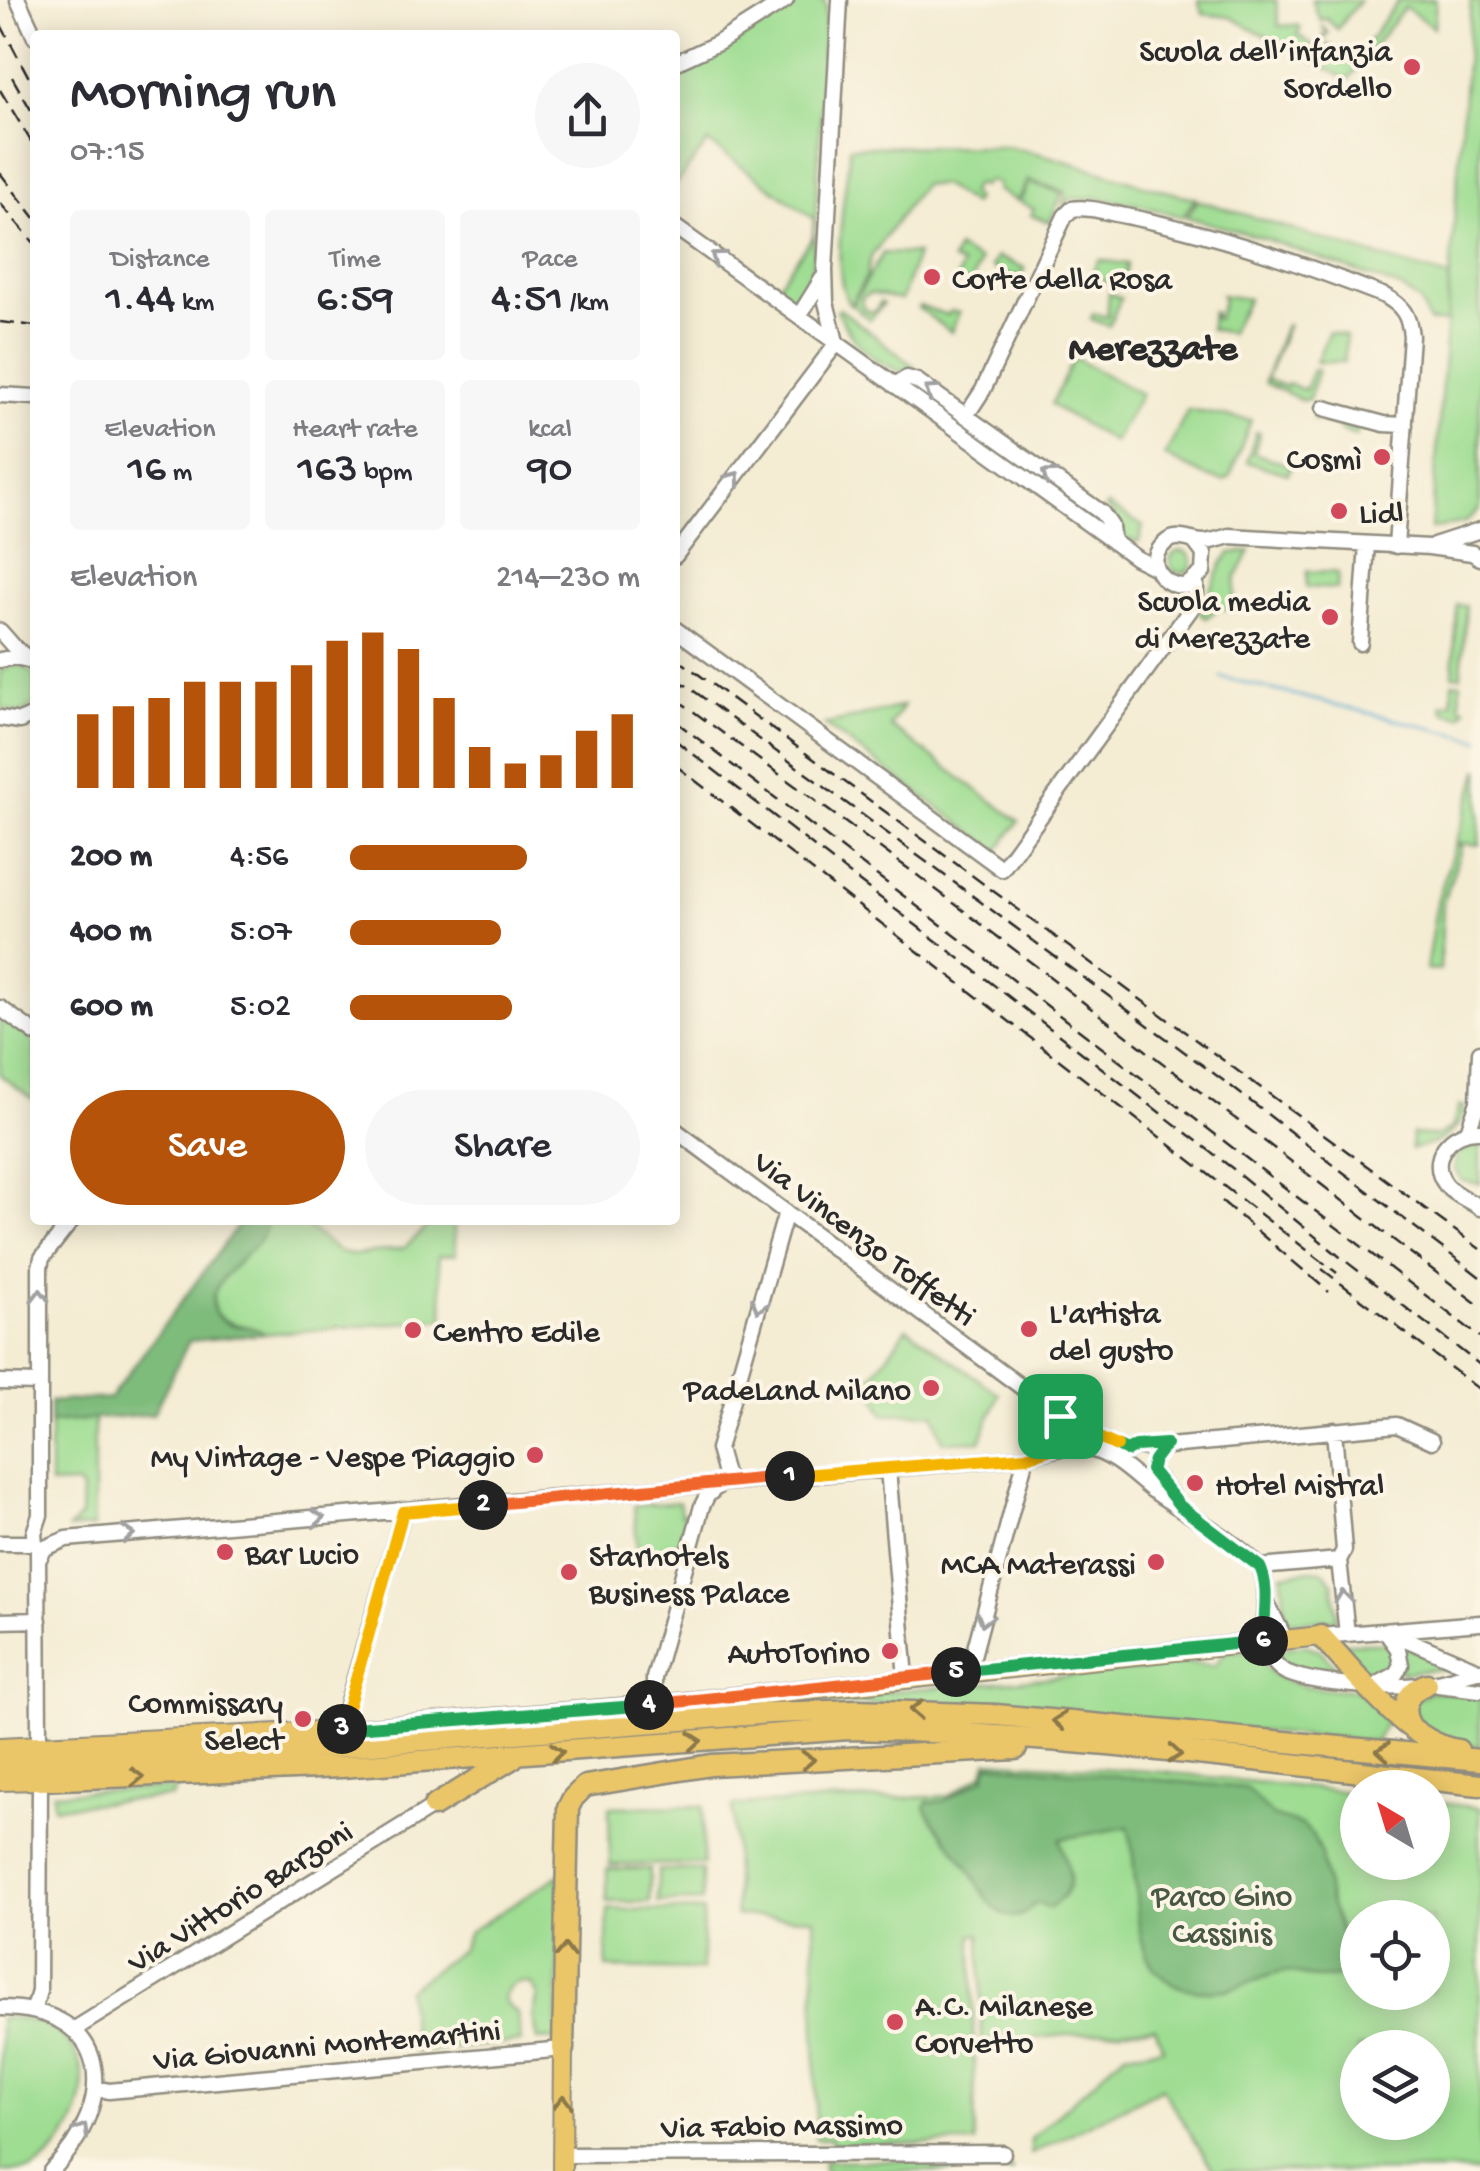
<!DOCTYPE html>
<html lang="en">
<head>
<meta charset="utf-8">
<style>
	:root { --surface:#fff; --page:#f7f7f7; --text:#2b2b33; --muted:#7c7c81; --accent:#b45309 }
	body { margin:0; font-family:"Gochi Hand",sans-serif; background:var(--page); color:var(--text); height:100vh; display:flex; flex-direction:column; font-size:38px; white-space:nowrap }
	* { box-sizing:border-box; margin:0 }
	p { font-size:32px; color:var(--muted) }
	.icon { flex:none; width:55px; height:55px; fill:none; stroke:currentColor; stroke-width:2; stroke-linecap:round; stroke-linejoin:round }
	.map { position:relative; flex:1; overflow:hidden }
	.sheet { position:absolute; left:30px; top:30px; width:650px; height:1195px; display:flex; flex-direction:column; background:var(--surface); border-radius:10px; box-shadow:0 5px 25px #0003 }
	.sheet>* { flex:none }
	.needle { width:65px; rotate:322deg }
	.tools { position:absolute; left:1340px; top:1770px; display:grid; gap:20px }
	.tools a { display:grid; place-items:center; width:110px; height:110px; border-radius:50%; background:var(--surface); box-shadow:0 5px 25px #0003; font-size:50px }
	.pin { position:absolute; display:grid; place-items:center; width:85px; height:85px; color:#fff; margin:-42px; border-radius:20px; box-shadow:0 5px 15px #0006 }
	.km { position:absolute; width:50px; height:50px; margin:-25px; border-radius:50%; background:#222; color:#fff; font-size:28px; line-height:50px; text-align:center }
	.round { display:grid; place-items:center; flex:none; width:105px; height:105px; border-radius:52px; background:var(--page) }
	.head { display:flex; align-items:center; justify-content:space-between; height:170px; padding:0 40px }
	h1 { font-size:55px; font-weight:600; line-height:75px }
	.stats { display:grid; grid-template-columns:repeat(3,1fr); gap:15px; height:170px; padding:10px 40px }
	.stats div { display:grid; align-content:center; border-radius:10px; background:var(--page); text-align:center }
	.stats b { font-size:42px; font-weight:600 }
	.stats small { font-size:28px; font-weight:400 }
	.stats p { font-size:28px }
	.chart { height:280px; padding:20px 40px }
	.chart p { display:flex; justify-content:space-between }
	.chart svg { width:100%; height:180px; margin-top:10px; stroke:var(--accent); stroke-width:6 }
	.cta { display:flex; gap:20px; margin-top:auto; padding:20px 40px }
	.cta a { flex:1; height:115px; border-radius:60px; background:var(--accent); color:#fff; font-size:40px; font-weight:600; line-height:115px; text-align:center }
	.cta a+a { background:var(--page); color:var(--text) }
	ul { padding:0 40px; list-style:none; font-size:32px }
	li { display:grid; grid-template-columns:160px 120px 1fr; align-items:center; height:75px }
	li i { height:25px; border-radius:12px; background:var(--accent) }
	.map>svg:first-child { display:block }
</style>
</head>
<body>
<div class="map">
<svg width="1480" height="2171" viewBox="0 0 1480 2171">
	<rect width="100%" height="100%" fill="#fcf5e5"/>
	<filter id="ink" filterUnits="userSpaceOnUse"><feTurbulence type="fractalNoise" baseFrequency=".01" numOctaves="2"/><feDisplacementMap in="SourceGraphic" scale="20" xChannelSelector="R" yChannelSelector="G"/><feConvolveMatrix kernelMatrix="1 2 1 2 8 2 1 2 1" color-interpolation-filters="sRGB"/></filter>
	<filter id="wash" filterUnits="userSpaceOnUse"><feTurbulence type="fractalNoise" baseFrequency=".0048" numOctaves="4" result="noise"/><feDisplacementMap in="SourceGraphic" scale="40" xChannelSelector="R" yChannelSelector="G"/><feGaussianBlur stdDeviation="2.25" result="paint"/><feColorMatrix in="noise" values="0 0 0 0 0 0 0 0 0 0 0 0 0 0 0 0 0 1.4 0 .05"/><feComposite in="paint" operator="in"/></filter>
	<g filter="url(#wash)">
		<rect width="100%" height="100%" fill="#f4ecd3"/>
		<path fill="#9edd92" stroke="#64845e" stroke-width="2.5" fill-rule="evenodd" d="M800 0H824L826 7 813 266 804 285 807 287 806 292 792 299 776 287 813 237 814 219 708 142 675 185V73L700 63Z
			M1198 0H1276L1279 26 1297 25 1301 29 1297 34 1315 47 1326 33 1322 26 1328 33 1318 47 1323 50 1328 44 1353 63 1399 0H1436L1434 28 1405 7 1348 80 1230 17 1203 14Z
			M1311 0H1360L1337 29 1326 18 1321 21Z
			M1471 0H1480V509L1465 522 1431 529Z
			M1005 146C1070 158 1130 185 1195 198L1183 217 1138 205 1092 197 1089 200 1072 198 1063 205 1066 192 1028 180 1017 201 997 190 998 185 989 180 982 186 975 184 970 193 975 199 972 204 942 185H922L871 257 866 277 850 305C828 273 847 186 850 147Z
			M1029 182 1062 193 1050 222 1031 215 1034 209 1020 202Z
			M1197 200C1281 225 1364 254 1449 277L1447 322H1429L1420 302 1401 288 1266 239 1187 217Z
			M957 248 980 261 971 284 957 279 962 265 952 261Z
			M883 253 917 254 901 300 870 293 862 298V306L870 312 877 310 880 302 883 304 870 320 852 305Z
			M997 257 1025 268 1022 276 1003 275 992 266Z
			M1099 260 1127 264 1123 289 1091 275Z
			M1109 293 1121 298 1109 326 1091 319 1093 313 1107 317Z
			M1221 295 1248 299 1230 333 1210 329 1212 312 1215 313 1213 318 1217 319 1223 301Z
			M919 306 948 315 950 311 959 313 951 332 918 308Z
			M840 309 915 367 912 373C877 369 851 342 837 310Z
			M1288 324 1266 379 1286 387 1287 384 1305 390 1313 370H1318L1309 399 1302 400 1265 383V380L1284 328Z
			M1329 332 1346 336 1344 362H1316Z
			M1074 358 1141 394 1114 442 1051 405Z
			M1188 410 1251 420 1230 477 1224 481 1206 476 1165 456Z
			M1320 413 1361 424 1356 436 1340 430V426L1313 419Z
			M1256 432 1260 433 1254 453 1291 466 1288 474 1247 462Z
			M1107 505 1143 526 1139 542C1110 538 1125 521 1105 507Z
			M1170 562a11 11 0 1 1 22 0a11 11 0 1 1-22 0Z
			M1250 551 1236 578 1233 611 1220 607 1206 618 1200 614 1223 562 1230 553Z
			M1307 571 1338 573 1337 589 1306 587Z
			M1457 605 1466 606 1461 676 1453 675Z
			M14 665 22 666 35 674V704L21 714 0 708V671Z
			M1453 682 1461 683 1460 706 1466 708 1461 716 1444 712 1442 705 1452 703Z
			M903 706 890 726 1019 821 998 851 825 725Z
			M1480 768 1479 845 1456 843Z
			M1455 845 1462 846 1443 903 1440 970 1426 969 1437 902Z
			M0 1015 35 1041V1101L0 1075Z
			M1459 1106 1465 1107C1460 1135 1437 1145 1411 1149L1412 1134 1438 1136 1452 1128Z
			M1471 1146 1480 1147V1184L1462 1181 1454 1168 1458 1153Z
			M267 1220H298L338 1251 354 1255 404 1248 423 1231 429 1220H453L456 1254 438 1256 444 1319 264 1334C250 1322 229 1329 215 1312 202 1274 260 1253 267 1220Z
			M907 1328 999 1394 980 1441 943 1442 934 1413 884 1414 868 1382Z
			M94 1419V1527L69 1529 81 1517 82 1490 76 1484 50 1485V1423Z
			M679 1502 681 1514H687L675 1556 638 1560 634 1506Z
			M1311 1570 1323 1571 1333 1583 1337 1619 1290 1622 1285 1614 1282 1574Z
			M1337 1643H1384L1391 1649 1392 1665 1383 1672 1368 1674Z
			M1401 1643 1462 1667 1401 1673Z
			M1304 1645 1320 1650 1341 1673C1321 1673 1294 1672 1279 1657L1281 1649Z
			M1259 1649C1260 1690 1333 1690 1362 1690L1382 1714 1385 1723 1376 1742 940 1703 718 1706 1137 1670 1179 1662 1215 1666 1225 1652Z
			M1430 1691 1480 1695V1746C1453 1742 1413 1736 1413 1702Z
			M987 1761 1161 1772 1357 1793 1358 1862H1432L1433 1802 1480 1808V2171H1214L1162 2088 1031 2154V2139L1125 2053 1163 2048 1155 2027 982 2043 980 1934 972 1935 975 2143 834 2145 831 2139H816L814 1918 736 1916 733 1805 949 1796 984 1773ZM1358 1918H1432V1992H1358ZM1358 2048H1432V2122H1358Z
			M175 1788 172 1797 54 1807 53 1793Z
			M703 1806V1864L610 1865 609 1807Z
			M607 1869H650V1902H607Z
			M658 1870H702V1901L658 1902Z
			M560 1875 557 2039 538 2040 533 2017 538 1995 531 1984C517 1980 508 1985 504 1999L507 2005 517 2013 521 2042 414 2053 407 1990 462 1949 469 1932Z
			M608 1909 703 1911 702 1970 606 1968Z
			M0 2018C74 2014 106 2078 65 2138 57 2149 43 2165 31 2170 22 2171 9 2171 0 2171Z
			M1005 2160 1012 2171H824V2161Z"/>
		<path fill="#7ebc7c" stroke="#547454" stroke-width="2.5" d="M242 1220H267C266 1228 264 1235 258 1242 245 1258 193 1294 220 1319 233 1330 252 1323 264 1334L189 1341 153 1414 50 1423V1402L110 1398Z
			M988 1764 1246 1788 1273 1816 1303 1826 1312 1834 1321 1854 1329 1899 1341 1934 1346 1976C1333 1978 1321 1979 1308 1977 1301 1975 1292 1971 1285 1972 1266 1974 1246 1987 1225 1990 1114 2003 1146 1897 1128 1827L1060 1839C1067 1873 1083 1884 1050 1908L1036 1903C1028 1911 1021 1919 1009 1916 986 1909 977 1877 963 1860 950 1843 936 1828 925 1808L927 1802 944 1801 985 1777Z"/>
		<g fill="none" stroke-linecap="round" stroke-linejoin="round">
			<path stroke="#54a9d0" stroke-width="2.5" d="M1221 677 1480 740"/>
		</g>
	</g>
	<g filter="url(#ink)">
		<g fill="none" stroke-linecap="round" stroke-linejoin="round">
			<defs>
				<path id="minor" d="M18 0 35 37
					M675 63 718 43 786 0
					M675 227 1136 558 1156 568
					M799 316 822 279
					M836 342 826 302 825 270 840 0
					M894 385 907 378 917 381 1102 513 1111 526 1113 542
					M0 395 35 397
					M1324 408 1384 424 1405 425
					M966 416 983 390 1065 216 1072 209C1089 206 1109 213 1126 216 1215 234 1301 263 1385 296 1403 306 1409 316 1411 336L1396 546
					M1194 541 1204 554 1203 572 1186 586C1163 588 1143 562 1165 543 1178 532 1190 542 1204 542 1213 541 1220 539 1229 536L1429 547 1472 553 1480 558
					M1434 545 1480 530
					M675 556 836 344
					M675 629 1002 869 1196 602V582
					M0 631 15 648 35 664
					M1360 643 1367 544
					M0 660 15 657 28 660
					M0 718 20 721 35 714
					M0 1008 35 1033
					M675 1130 1024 1389 1053 1407 1060 1416 1069 1418 1079 1429 1127 1451
					M1468 1131 1478 1102 1480 1052
					M1480 1131C1451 1129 1426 1159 1446 1185 1454 1195 1469 1200 1480 1208
					M0 1382 39 1383
					M1027 1394 1049 1423 1046 1437 1054 1447
					M1334 1430 1344 1550 1339 1560 1347 1634
					M1127 1451 1137 1446 1147 1448 1397 1425 1432 1441
					M888 1469 906 1678
					M1151 1470 1173 1497
					M731 1481 725 1474 718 1449 786 1212
					M0 1543H35L38 1546
					M35 1543 34 1533 40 1515V1267L42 1258 72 1220
					M38 1551 39 1745
					M40 1557 45 1548 66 1539 1026 1457C1042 1452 1071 1443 1087 1448 1114 1455 1130 1472 1151 1489 1187 1515 1229 1535 1260 1567 1273 1594 1257 1624 1268 1651 1271 1660 1279 1670 1288 1673 1320 1686 1393 1689 1427 1684 1445 1681 1463 1675 1480 1670
					M1260 1567 1339 1560
					M1267 1603 1285 1639
					M0 1621 39 1620
					M1389 1632 1480 1671
					M1321 1636 1480 1623
					M969 1671 1026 1457
					M1380 1683 1395 1675 1401 1665 1398 1649 1385 1631
					M1438 1685 1480 1690
					M665 1704 654 1691V1678L702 1506 707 1496 722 1482
					M340 1730 403 1513
					M0 2008C112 2008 120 2102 51 2171
					M34 2009 39 1991 40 1780
					M73 2030 434 1806
					M96 2088 109 2091 563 2049
					M562 2155 1003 2153"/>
				<path id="major" d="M0 1747 340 1730 665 1704 1321 1636
					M0 1781 40 1780
					M562 2171 563 2049"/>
				<path id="highway" d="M1321 1636C1354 1671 1409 1744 1458 1750
					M1411 1727C1399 1709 1407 1691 1427 1684
					M0 1764 335 1747 771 1713 857 1710 996 1715 1480 1760
					M40 1780 341 1767 849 1729C1060 1734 1271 1763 1480 1785
					M434 1806 513 1758
					M563 2049 568 1808 573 1798 585 1786 711 1765 1016 1749"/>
			</defs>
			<use href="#minor" stroke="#908c7f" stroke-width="19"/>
			<use href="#major" stroke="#908c7f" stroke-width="22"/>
			<use href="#highway" stroke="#908c7f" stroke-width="25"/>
			<use href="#minor" stroke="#fff" stroke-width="14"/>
			<use href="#major" stroke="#ebc669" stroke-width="18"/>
			<use href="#highway" stroke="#ebc669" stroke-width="20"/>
			<path stroke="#2b2b2b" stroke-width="2.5" stroke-dasharray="15 8" stroke-linecap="butt" d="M0 23 35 89
				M12 77 35 117
				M0 90 35 148
				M0 173 35 218
				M0 203 35 244
				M0 322 35 326
				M675 657 1480 1249
				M675 677 1224 1081 1480 1277
				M675 698 917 875 1480 1306
				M675 721 1480 1337
				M675 740 1232 1168 1339 1256 1480 1365
				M675 765 1337 1273
				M1222 1201 1329 1292
				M1322 1269 1480 1390"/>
		</g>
		<defs><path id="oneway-chevron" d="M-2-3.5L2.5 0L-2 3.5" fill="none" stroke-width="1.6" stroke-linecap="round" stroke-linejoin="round" transform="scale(2.5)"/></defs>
		<g stroke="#a0a0a0">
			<use href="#oneway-chevron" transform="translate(717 257) rotate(-144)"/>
			<use href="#oneway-chevron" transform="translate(931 391) rotate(-145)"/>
			<use href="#oneway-chevron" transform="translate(1048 475) rotate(-145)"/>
			<use href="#oneway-chevron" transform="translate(734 478) rotate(-53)"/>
			<use href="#oneway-chevron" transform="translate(40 1296) rotate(-90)"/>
			<use href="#oneway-chevron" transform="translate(759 1306) rotate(106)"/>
			<use href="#oneway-chevron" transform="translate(318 1518) rotate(-5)"/>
			<use href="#oneway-chevron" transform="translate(128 1534) rotate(-5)"/>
			<use href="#oneway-chevron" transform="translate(1343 1597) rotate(-97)"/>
			<use href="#oneway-chevron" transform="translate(984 1619) rotate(106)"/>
			<use href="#oneway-chevron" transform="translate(82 2130) rotate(-60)"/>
		</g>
		<g stroke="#8b784a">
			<use href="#oneway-chevron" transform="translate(916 1710) rotate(-178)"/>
			<use href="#oneway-chevron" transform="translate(1059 1721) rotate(-175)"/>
			<use href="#oneway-chevron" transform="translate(695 1741) rotate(-5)"/>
			<use href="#oneway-chevron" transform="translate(1383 1751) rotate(-175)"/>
			<use href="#oneway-chevron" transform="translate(557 1752) rotate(-5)"/>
			<use href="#oneway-chevron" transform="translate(1175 1754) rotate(5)"/>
			<use href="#oneway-chevron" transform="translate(808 1760) rotate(-3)"/>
			<use href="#oneway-chevron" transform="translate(137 1777) rotate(-2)"/>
			<use href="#oneway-chevron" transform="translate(565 1951) rotate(-89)"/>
			<use href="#oneway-chevron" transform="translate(563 2102) rotate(-89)"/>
		</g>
	</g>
	<g fill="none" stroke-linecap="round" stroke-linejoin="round" filter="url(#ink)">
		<defs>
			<path id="split-1" d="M790 1476 1026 1457 1054 1448C1042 1437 1044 1422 1060 1416"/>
			<path id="split-2" d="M483 1505 790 1476"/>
			<path id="split-3" d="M342 1729 403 1512 483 1505"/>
			<path id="split-4" d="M342 1729 649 1705"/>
			<path id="split-5" d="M649 1705 956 1672"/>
			<path id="split-6" d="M956 1672 1263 1641"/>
			<path id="split-7" d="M1117 1446 1127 1451 1136 1446 1166 1444 1154 1460 1151 1470 1180 1506 1260 1567C1271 1590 1262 1617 1265 1641H1263"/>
			<path id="split-8" d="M1060 1416 1070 1418 1079 1429 1117 1446"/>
		</defs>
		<use href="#split-1" stroke="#fff" stroke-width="20"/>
		<use href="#split-2" stroke="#fff" stroke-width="20"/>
		<use href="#split-3" stroke="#fff" stroke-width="20"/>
		<use href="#split-4" stroke="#fff" stroke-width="20"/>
		<use href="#split-5" stroke="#fff" stroke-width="20"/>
		<use href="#split-6" stroke="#fff" stroke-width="20"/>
		<use href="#split-7" stroke="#fff" stroke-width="20"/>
		<use href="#split-8" stroke="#fff" stroke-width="20"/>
		<use href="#split-1" stroke="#f5b400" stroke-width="12"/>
		<use href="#split-2" stroke="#f0652b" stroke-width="12"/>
		<use href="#split-3" stroke="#f5b400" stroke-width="12"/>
		<use href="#split-4" stroke="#22a559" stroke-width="12"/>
		<use href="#split-5" stroke="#f0652b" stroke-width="12"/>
		<use href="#split-6" stroke="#22a559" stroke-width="12"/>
		<use href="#split-7" stroke="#22a559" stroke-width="12"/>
		<use href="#split-8" stroke="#f5b400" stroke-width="12"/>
	</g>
	<g fill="#d1495b" stroke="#fcf5e5" stroke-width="4">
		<circle cx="1412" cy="67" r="10"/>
		<circle cx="932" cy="277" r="10"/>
		<circle cx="1382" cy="457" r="10"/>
		<circle cx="1339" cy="511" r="10"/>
		<circle cx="1330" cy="617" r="10"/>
		<circle cx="1029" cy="1329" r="10"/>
		<circle cx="413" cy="1330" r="10"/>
		<circle cx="931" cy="1388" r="10"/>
		<circle cx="535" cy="1455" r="10"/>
		<circle cx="1195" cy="1483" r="10"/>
		<circle cx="225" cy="1552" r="10"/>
		<circle cx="1156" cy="1562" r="10"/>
		<circle cx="569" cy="1572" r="10"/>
		<circle cx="890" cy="1651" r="10"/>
		<circle cx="303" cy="1719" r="10"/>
		<circle cx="895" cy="2022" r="10"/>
	</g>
	<g text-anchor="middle" stroke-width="8" stroke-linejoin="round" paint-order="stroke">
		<g font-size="32" fill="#2b2b2b" stroke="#fcf5e5" text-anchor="end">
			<text x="1392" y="60">Scuola dell’infanzia<tspan x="1392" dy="37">Sordello</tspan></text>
			<text x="952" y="288" text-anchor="start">Corte della Rosa</text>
			<text x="1362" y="468">Cosmì</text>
			<text x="1359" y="522" text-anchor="start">Lidl</text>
			<text x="1310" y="610">Scuola media<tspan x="1310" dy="37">di Merezzate</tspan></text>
			<text x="1049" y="1322" text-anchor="start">L'artista<tspan x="1049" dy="37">del gusto</tspan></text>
			<text x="433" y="1341" text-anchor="start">Centro Edile</text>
			<text x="911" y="1399">PadeLand Milano</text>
			<text x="515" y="1466">My Vintage - Vespe Piaggio</text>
			<text x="1215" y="1494" text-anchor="start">Hotel Mistral</text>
			<text x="245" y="1563" text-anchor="start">Bar Lucio</text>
			<text x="589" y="1565" text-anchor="start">Starhotels<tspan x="589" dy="37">Business Palace</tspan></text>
			<text x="1136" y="1573">MCA Materassi</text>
			<text x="870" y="1662">AutoTorino</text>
			<text x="283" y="1712">Commissary<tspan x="283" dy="37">Select</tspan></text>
			<text x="915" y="2015" text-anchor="start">A.C. Milanese<tspan x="915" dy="37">Corvetto</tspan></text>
		</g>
		<g font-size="32" fill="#2b2b2b" stroke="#fcf5e5">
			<text transform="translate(866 1237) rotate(37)" y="11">Via Vincenzo Toffetti</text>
			<text transform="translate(239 1895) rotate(-32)" y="11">Via Vittorio Barzoni</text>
			<text transform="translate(327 2043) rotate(-5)" y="11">Via Giovanni Montemartini</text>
			<text transform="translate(782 2124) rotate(-1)" y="11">Via Fabio Massimo</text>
		</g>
		<g font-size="32" fill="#485845" stroke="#fcf5e5">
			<text x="1222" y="1905">Parco Gino<tspan x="1222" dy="37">Cassinis</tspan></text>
		</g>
		<g font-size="38" font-weight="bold" fill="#2b2b2b" stroke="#fcf5e5">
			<text x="1153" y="358">Merezzate</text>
		</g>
	</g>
</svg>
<div class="tools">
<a><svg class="needle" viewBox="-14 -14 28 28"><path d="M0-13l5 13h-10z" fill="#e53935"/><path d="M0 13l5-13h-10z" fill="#7c7c81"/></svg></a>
<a><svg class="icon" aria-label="locate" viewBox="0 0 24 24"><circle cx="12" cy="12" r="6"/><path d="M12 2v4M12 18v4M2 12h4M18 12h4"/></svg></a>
<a><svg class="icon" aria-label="layers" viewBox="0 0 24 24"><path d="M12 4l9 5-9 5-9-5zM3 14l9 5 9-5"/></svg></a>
</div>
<div class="pin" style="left:1060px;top:1416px;background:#1e9e55"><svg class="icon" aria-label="arrive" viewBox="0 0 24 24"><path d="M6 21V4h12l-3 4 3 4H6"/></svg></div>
<b class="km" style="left:790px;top:1476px">1</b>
<b class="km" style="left:483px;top:1505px">2</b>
<b class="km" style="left:342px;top:1729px">3</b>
<b class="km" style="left:649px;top:1705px">4</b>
<b class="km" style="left:956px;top:1672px">5</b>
<b class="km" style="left:1263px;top:1641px">6</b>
<section class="sheet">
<div class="head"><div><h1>Morning run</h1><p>07:15</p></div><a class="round"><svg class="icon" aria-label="share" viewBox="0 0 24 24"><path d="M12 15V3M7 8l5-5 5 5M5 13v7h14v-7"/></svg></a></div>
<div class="stats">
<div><p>Distance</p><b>1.44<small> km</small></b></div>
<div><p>Time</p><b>6:59</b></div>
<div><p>Pace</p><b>4:51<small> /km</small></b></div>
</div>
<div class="stats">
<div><p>Elevation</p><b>16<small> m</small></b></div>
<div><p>Heart rate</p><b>163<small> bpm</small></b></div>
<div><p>kcal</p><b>90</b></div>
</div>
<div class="chart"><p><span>Elevation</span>214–230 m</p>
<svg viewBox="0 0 160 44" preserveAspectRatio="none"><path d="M5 44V26M15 44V24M25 44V22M35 44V18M45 44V18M55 44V18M65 44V14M75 44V8M85 44V6M95 44V10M105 44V22M115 44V34M125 44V38M135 44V36M145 44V30M155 44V26"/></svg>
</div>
<ul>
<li><b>200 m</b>4:56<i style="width:61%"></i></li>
<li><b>400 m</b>5:07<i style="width:52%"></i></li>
<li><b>600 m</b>5:02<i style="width:56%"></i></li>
</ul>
<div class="cta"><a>Save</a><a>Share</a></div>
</section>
</div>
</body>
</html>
